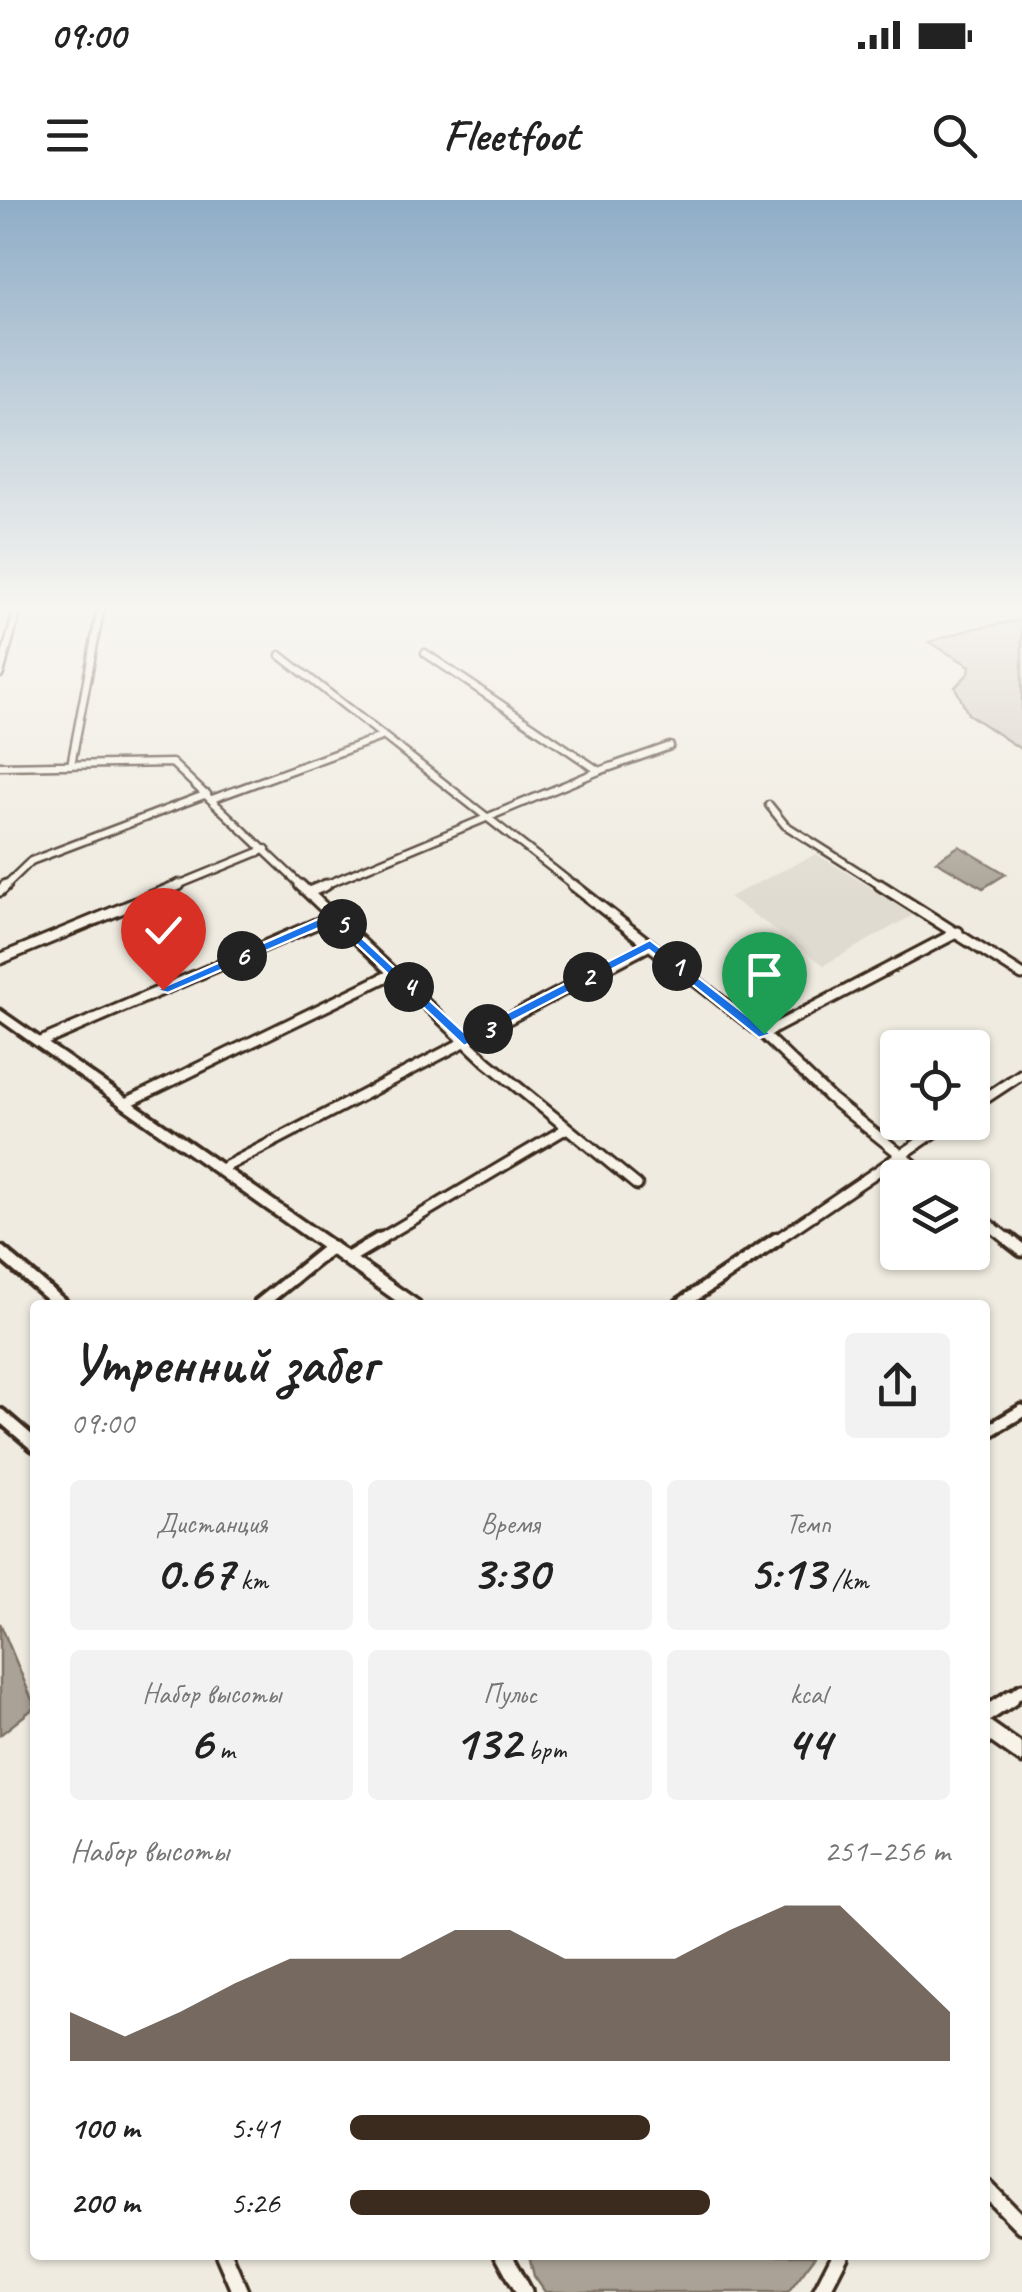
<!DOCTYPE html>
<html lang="ru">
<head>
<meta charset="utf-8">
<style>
	:root { --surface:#fff; --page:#f2f2f2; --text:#222; --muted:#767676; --accent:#3b2a1e }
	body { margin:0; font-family:Caveat,sans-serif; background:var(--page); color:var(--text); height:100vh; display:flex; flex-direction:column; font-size:38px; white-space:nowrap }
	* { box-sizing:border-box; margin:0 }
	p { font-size:32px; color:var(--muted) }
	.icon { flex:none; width:55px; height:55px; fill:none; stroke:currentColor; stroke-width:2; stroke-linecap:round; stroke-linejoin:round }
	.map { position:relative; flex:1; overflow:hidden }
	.details { position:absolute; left:30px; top:1100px; width:960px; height:960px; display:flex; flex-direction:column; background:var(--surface); border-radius:10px; box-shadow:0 2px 8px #0004 }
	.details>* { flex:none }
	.fabs { position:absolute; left:880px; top:830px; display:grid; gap:20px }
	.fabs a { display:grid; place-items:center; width:110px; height:110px; border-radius:10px; background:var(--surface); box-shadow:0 2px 8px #0004; font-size:50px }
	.pin { position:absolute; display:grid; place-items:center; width:85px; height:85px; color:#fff; margin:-102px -42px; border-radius:50% 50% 50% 0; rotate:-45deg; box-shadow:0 0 10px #0007 }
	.pin .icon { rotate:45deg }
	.km { position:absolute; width:50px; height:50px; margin:-25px; border-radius:50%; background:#222; color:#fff; font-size:28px; line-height:50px; text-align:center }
	.round { display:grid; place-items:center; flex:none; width:105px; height:105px; border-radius:10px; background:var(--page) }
	.summary { display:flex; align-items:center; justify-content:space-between; height:170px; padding:0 40px }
	h1 { font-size:55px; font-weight:800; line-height:75px }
	.figures { display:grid; grid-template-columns:repeat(3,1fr); gap:15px; height:170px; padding:10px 40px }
	.figures div { display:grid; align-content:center; border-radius:10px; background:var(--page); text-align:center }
	.figures b { font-size:50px; font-weight:800 }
	.figures small { font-size:28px; font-weight:400 }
	.figures p { font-size:28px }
	.chart { height:280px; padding:20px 40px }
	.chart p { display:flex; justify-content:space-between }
	.chart svg { width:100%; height:180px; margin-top:10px; fill:var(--accent); opacity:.7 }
	ul { padding:0 40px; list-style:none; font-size:32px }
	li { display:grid; grid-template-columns:160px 120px 1fr; align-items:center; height:75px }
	li i { height:25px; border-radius:12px; background:var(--accent) }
	.status { display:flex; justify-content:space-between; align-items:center; height:70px; padding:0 50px; background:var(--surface); direction:ltr }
	.status svg { height:28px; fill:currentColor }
	header { display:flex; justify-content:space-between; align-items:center; height:130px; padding:0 40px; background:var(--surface); font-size:45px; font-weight:800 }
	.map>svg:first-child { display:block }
</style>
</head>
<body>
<div class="status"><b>09:00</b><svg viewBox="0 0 49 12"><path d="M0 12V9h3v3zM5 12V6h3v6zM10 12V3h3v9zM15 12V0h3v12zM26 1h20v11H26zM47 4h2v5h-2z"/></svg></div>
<header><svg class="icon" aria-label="menu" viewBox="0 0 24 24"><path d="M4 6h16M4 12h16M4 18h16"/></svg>Fleetfoot<svg class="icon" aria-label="search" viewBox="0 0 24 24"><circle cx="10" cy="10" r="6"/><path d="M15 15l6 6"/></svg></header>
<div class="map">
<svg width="1022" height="2092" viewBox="0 0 1022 2092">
	<rect width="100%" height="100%" fill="#efebe0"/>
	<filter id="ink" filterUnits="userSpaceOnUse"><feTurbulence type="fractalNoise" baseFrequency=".01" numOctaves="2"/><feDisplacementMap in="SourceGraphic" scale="20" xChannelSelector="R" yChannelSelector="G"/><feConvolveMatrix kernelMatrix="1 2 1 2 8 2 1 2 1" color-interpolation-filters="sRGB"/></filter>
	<g filter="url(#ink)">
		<path fill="#e0dbd0" d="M816 654 915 714 824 765 729 697Z"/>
		<path fill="#d1cbc0" stroke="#867a6f" stroke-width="2.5" d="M1022 420V550L968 514 955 487 969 473 970 466 929 442 971 429Z"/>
		<path fill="#aaa296" stroke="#7e7266" stroke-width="2.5" d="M959 646 1006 674 983 688 936 661Z
			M0 1423 35 1507 0 1535Z
			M529 2055H816L788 2092H545L534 2076Z"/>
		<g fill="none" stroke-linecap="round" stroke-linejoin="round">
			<defs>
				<path id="minor-far3" d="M425 453 599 571
					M280 455 576 687
					M0 474 17 412
					M71 565 100 412
					M0 566 172 563 303 687
					M212 599 381 537
					M769 605 785 625 883 687
					M4 687 31 661 207 594
					M173 687 266 649
					M320 687 599 571 670 546"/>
				<path id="minor-far2" d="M300 685 487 862 637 985
					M573 685 763 834 829 897 930 978
					M880 685 1022 775
					M0 691 6 685
					M309 692 326 685
					M0 759 179 685
					M763 834 958 732
					M41 842 334 716
					M126 903 394 773
					M972 907 1022 874
					M221 969 650 745
					M972 1011 1011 1042
					M375 1042 567 928
					M773 1042 950 922"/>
				<path id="minor-far1" d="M1008 1039 1022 1050
					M0 1052 62 1105
					M348 1058 380 1039
					M259 1105 331 1047
					M680 1105 777 1039
					M0 1215 35 1245
					M985 1233 1022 1211
					M1007 1500 1022 1490"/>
				<path id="minor" d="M985 1515 1011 1498
					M985 1987 1022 2025
					M224 2055 240 2092
					M504 2055 524 2092
					M821 2092 840 2055"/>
				<path id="secondary" d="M0 810 418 1101 420 1105H402L0 820Z
					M985 1518 1022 1544V1564L985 1538Z"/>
			</defs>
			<use href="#minor-far3" stroke="#3b2a1e" stroke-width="11"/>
			<use href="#minor-far2" stroke="#3b2a1e" stroke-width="15"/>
			<use href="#minor-far1" stroke="#3b2a1e" stroke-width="19"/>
			<use href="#minor" stroke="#3b2a1e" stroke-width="22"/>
			<use href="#secondary" stroke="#3b2a1e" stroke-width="7"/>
			<use href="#minor-far3" stroke="#f7f3e8" stroke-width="6"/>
			<use href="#minor-far2" stroke="#f7f3e8" stroke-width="9"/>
			<use href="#minor-far1" stroke="#f7f3e8" stroke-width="11"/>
			<use href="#minor" stroke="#f7f3e8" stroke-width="15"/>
			<use href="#secondary" fill="#f7f3e8" fill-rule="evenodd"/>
		</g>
	</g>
	<linearGradient id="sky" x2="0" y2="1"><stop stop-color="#8fadc7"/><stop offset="0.58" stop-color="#f8f6f1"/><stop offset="1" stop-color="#f8f6f1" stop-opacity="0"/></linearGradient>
	<rect width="1022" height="705" fill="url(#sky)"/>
	<path fill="#1a73e8" stroke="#fff" stroke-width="2.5" d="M334 712 466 834 650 740 771 834 759 838 649 750 464 846 333 722 168 793 156 790Z"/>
</svg>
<div class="fabs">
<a><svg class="icon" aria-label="locate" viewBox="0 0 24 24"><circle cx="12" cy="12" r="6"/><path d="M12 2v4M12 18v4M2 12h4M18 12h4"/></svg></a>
<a><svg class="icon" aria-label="layers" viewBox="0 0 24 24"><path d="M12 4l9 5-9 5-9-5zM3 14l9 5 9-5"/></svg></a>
</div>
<div class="pin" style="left:764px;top:834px;background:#1e9e55"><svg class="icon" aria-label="arrive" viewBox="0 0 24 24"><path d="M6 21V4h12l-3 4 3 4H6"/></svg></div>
<div class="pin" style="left:163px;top:790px;background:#d93025"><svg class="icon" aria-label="check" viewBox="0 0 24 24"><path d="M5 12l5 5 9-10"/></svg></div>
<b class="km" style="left:677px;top:766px">1</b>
<b class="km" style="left:588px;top:777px">2</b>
<b class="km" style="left:488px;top:829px">3</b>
<b class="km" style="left:409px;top:787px">4</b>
<b class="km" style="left:342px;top:724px">5</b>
<b class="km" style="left:242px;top:756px">6</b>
<section class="details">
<div class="summary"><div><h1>Утренний забег</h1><p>09:00</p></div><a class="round"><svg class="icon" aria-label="share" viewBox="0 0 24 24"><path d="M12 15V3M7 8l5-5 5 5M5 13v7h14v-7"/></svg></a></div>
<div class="figures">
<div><p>Дистанция</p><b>0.67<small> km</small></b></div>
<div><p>Время</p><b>3:30</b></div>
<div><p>Темп</p><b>5:13<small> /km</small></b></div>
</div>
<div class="figures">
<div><p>Набор высоты</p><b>6<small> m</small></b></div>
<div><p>Пульс</p><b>132<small> bpm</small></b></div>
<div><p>kcal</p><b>44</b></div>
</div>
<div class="chart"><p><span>Набор высоты</span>251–256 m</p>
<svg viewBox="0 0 160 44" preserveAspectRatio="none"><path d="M0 44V32L10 38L20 32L30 25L40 19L50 19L60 19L70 12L80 12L90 19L100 19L110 19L120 12L130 6L140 6L150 19L160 32V44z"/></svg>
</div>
<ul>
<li><b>100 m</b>5:41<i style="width:50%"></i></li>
<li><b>200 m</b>5:26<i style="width:60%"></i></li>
</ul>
</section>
</div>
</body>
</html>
